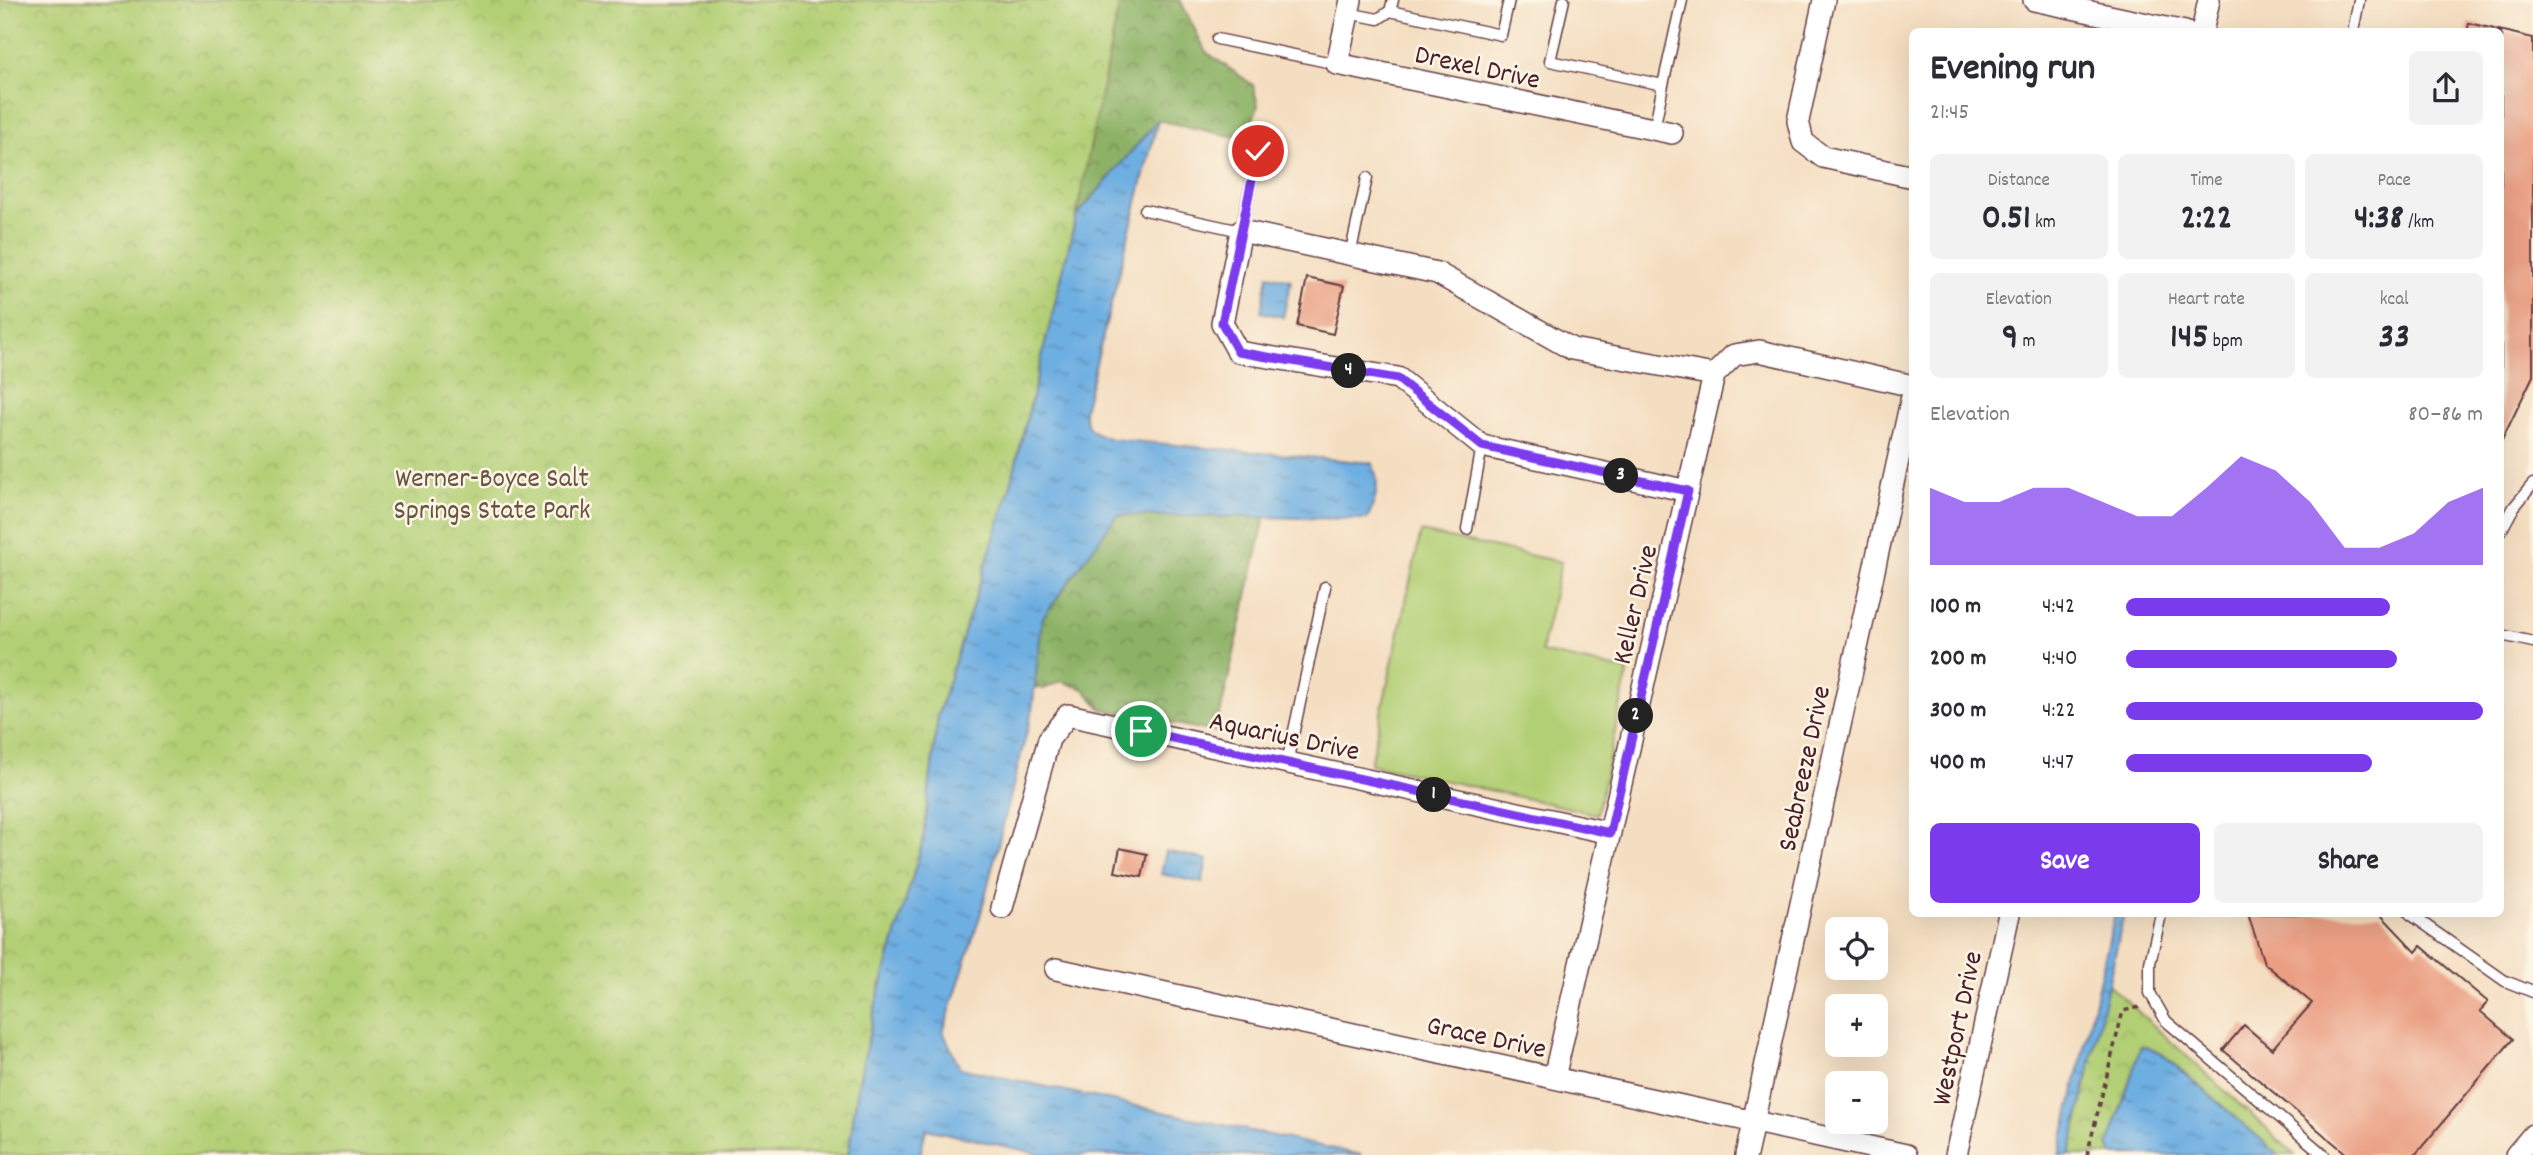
<!DOCTYPE html>
<html lang="en">
<head>
<meta charset="utf-8">
<style>
	:root { --surface:#fff; --page:#f2f2f3; --text:#2b2b33; --muted:#7c7c81; --accent:#7c3aed }
	body { margin:0; font-family:Dekko,sans-serif; background:var(--page); color:var(--text); height:100vh; display:flex; flex-direction:column; font-size:26px; white-space:nowrap }
	* { box-sizing:border-box; margin:0 }
	p { font-size:23px; color:var(--muted) }
	.icon { flex:none; width:38px; height:38px; fill:none; stroke:currentColor; stroke-width:2; stroke-linecap:round; stroke-linejoin:round }
	.map { position:relative; flex:1; overflow:hidden }
	.sheet { position:absolute; left:1909px; top:28px; width:595px; height:889px; display:flex; flex-direction:column; background:var(--surface); border-radius:10px; box-shadow:0 7px 28px #0002 }
	.sheet>* { flex:none }
	.buttons { position:absolute; left:1825px; top:917px; display:grid; gap:14px }
	.buttons a { display:grid; place-items:center; width:63px; height:63px; border-radius:10px; background:var(--surface); box-shadow:0 7px 28px #0002; font-size:35px }
	.pin { position:absolute; display:grid; place-items:center; width:60px; height:60px; color:#fff; margin:-30px; border:4px solid #fff; border-radius:50%; box-shadow:0 2px 7px #0007 }
	.km { position:absolute; width:35px; height:35px; margin:-18px; border-radius:50%; background:#222; color:#fff; font-size:19px; line-height:35px; text-align:center }
	.round { display:grid; place-items:center; flex:none; width:74px; height:74px; border-radius:10px; background:var(--page) }
	.headline { display:flex; align-items:center; justify-content:space-between; height:119px; padding:0 21px }
	h1 { font-size:38px; font-weight:700; line-height:52px }
	.figures { display:grid; grid-template-columns:repeat(3,1fr); gap:10px; height:119px; padding:7px 21px }
	.figures div { display:grid; align-content:center; border-radius:10px; background:var(--page); text-align:center }
	.figures b { font-size:35px; font-weight:700 }
	.figures small { font-size:19px; font-weight:400 }
	.figures p { font-size:19px }
	.chart { height:196px; padding:14px 21px }
	.chart p { display:flex; justify-content:space-between }
	.chart svg { width:100%; height:126px; margin-top:7px; fill:var(--accent); opacity:.7 }
	.primary-button { display:flex; gap:14px; margin-top:auto; padding:14px 21px }
	.primary-button a { flex:1; height:80px; border-radius:10px; background:var(--accent); color:#fff; font-size:28px; font-weight:700; line-height:80px; text-align:center }
	.primary-button a+a { background:var(--page); color:var(--text) }
	ul { padding:0 21px; list-style:none; font-size:23px }
	li { display:grid; grid-template-columns:112px 84px 1fr; align-items:center; height:52px }
	li i { height:18px; border-radius:9px; background:var(--accent) }
	.map>svg:first-child { display:block }
</style>
</head>
<body>
<div class="map">
<svg width="2533" height="1155" viewBox="0 0 2533 1155">
	<defs>
		<pattern id="forest-crowns" width="20" height="18" patternUnits="userSpaceOnUse" patternTransform="scale(1.75)"><rect width="20" height="18" fill="#8db266"/><path d="M2 6a3 3 0 1 1 6 0M12 15a3 3 0 1 1 6 0" fill="none" stroke="#759054"/></pattern>
		<pattern id="park-crowns" width="20" height="18" patternUnits="userSpaceOnUse" patternTransform="scale(1.75)"><rect width="20" height="18" fill="#b2cf75"/><path d="M2 6a3 3 0 1 1 6 0M12 15a3 3 0 1 1 6 0" fill="none" stroke="#9bb165"/></pattern>
		<pattern id="water-ripples" width="26" height="14" patternUnits="userSpaceOnUse" patternTransform="scale(1.75)"><rect width="26" height="14" fill="#6eafe2"/><path d="M2 4q2-2 4 0t4 0M15 11q2-2 4 0t4 0" fill="none" stroke="#5c8eb7"/></pattern>
	</defs>
	<rect width="100%" height="100%" fill="#fcf5e5"/>
	<filter id="ink" filterUnits="userSpaceOnUse"><feTurbulence type="fractalNoise" baseFrequency=".0143" numOctaves="2"/><feDisplacementMap in="SourceGraphic" scale="14" xChannelSelector="R" yChannelSelector="G"/><feConvolveMatrix kernelMatrix="1 2 1 2 8 2 1 2 1" color-interpolation-filters="sRGB"/></filter>
	<filter id="wash" filterUnits="userSpaceOnUse"><feTurbulence type="fractalNoise" baseFrequency=".00686" numOctaves="4" result="noise"/><feDisplacementMap in="SourceGraphic" scale="28" xChannelSelector="R" yChannelSelector="G"/><feGaussianBlur stdDeviation="1.57" result="paint"/><feColorMatrix in="noise" values="0 0 0 0 0 0 0 0 0 0 0 0 0 0 0 0 0 1.4 0 .05"/><feComposite in="paint" operator="in"/></filter>
	<g filter="url(#wash)">
		<rect width="100%" height="100%" fill="#f4dec1"/>
		<path fill="#b2cf75" stroke="#7e7750" stroke-width="2" d="M1421 532 1561 562 1541 652 1628 671 1597 814 1370 764Z"/>
		<path fill="url(#forest-crowns)" stroke="#6c6848" stroke-width="2" d="M1120 0H1180L1206 52 1253 85 1258 106 1245 139 1158 120 1076 217Z
			M1117 514 1265 517 1216 732 1102 709 1084 689 1061 681 1044 689 1033 686 1042 619Z"/>
		<path fill="url(#park-crowns)" stroke="#7e7750" stroke-width="2" d="M0 0H1120L1076 217 1010 488 938 715 923 841 875 1007 858 1086 848 1155H0Z
			M2108 984 2295 1155H2070Z"/>
		<path fill="url(#water-ripples)" stroke="#5c6786" stroke-width="2" d="M1158 120 1084 410C1086 431 1092 432 1111 439L1372 463C1381 483 1376 500 1367 519L1117 515 1042 619 1032 711 980 916 943 1032 960 1068 1362 1155H1046L926 1129 920 1155H848L858 1086 875 1007 923 841 938 715 1010 488 1076 217Z
			M1268 275 1291 280 1283 317 1261 312Z
			M1166 851 1207 860 1202 883 1161 874Z
			M2115 914H2124L2070 1155H2059Z
			M2141 1046 2160 1052 2279 1155H2114L2108 1146Z"/>
		<g id="blocks">
			<path fill="#ea9f83" d="M2469 23 2533 38V376L2501 442V32H2467Z
				M1307 278 1344 286 1333 334 1297 326Z
				M1120 848 1147 854 1142 877 1115 872Z
				M2248 914H2380L2416 952 2421 946 2488 1002 2480 1011 2513 1039 2415 1155H2348L2223 1050 2244 1025 2272 1049 2312 1003 2264 963Z"/>
		</g>
	</g>
	<g filter="url(#ink)">
		<use href="#blocks" fill-opacity="0" stroke="#643c42" stroke-width="2"/>
		<g fill="none" stroke-linecap="round" stroke-linejoin="round">
			<defs>
				<path id="service" d="M1393 0 1390 11 1501 35 1509 0
					M1564 0 1550 61 1663 85 1682 0
					M1348 13 1378 19 1390 11
					M2353 32 2359 0
					M1217 39 1337 64
					M1654 130 1663 85
					M1145 210 1241 231 1258 151
					M1350 255 1367 178
					M1467 529 1482 446
					M2501 531 2514 507 2533 484
					M2501 635 2533 642
					M1287 763 1325 587
					M2161 914 2150 963V993L2166 1021 2324 1155
					M2410 914 2505 981 2533 992"/>
				<path id="minor" d="M1351 0 1337 64 1672 133
					M1824 0 1798 121 1803 142 1823 157 1913 177
					M2034 0 2185 32
					M2202 32 2209 0
					M1688 491 1482 446 1398 378 1238 352 1222 323 1241 231 1437 273 1572 349 1714 375
					M1002 908 1049 739 1068 715 1610 833
					M1056 969 1906 1155
					M1554 1078 1714 375 1734 355 1759 351 1913 386
					M1746 1155 1913 392
					M1956 1155 2009 914
					M2516 1155 2533 1135"/>
			</defs>
			<use href="#service" stroke="#643c42" stroke-width="13"/>
			<use href="#minor" stroke="#643c42" stroke-width="24"/>
			<path stroke="#643c42" stroke-width="3.5" stroke-dasharray="5 5" stroke-linecap="butt" d="M2087 1155 2123 1011 2140 1007"/>
			<use href="#service" stroke="#fff" stroke-width="10"/>
			<use href="#minor" stroke="#fff" stroke-width="21"/>
		</g>
	</g>
	<g fill="none" stroke-linecap="round" stroke-linejoin="round" filter="url(#ink)">
		<defs>
			<path id="route" d="M1141 731 1610 833 1688 491 1482 446 1398 379 1238 352 1222 323 1258 151"/>
		</defs>
		<use href="#route" stroke="#fff" stroke-width="14"/>
		<use href="#route" stroke="#7c3aed" stroke-width="9"/>
	</g>
	<g text-anchor="middle" stroke-width="5" stroke-linejoin="round" paint-order="stroke">
		<g font-size="28" fill="#4a1f2b" stroke="#fcf5e5">
			<text transform="translate(1478 65) rotate(12)" y="10">Drexel Drive</text>
			<text transform="translate(1633 604) rotate(-77)" y="10">Keller Drive</text>
			<text transform="translate(1285 734) rotate(12)" y="10">Aquarius Drive</text>
			<text transform="translate(1802 768) rotate(-78)" y="10">Seabreeze Drive</text>
			<text transform="translate(1955 1028) rotate(-78)" y="10">Westport Drive</text>
			<text transform="translate(1487 1035) rotate(12)" y="10">Grace Drive</text>
		</g>
		<g font-size="28" fill="#695441" stroke="#fcf5e5">
			<text x="492" y="486">Werner-Boyce Salt<tspan x="492" dy="32">Springs State Park</tspan></text>
		</g>
	</g>
</svg>
<div class="buttons">
<a><svg class="icon" aria-label="locate" viewBox="0 0 24 24"><circle cx="12" cy="12" r="6"/><path d="M12 2v4M12 18v4M2 12h4M18 12h4"/></svg></a>
<a>+</a>
<a>−</a>
</div>
<div class="pin" style="left:1141px;top:731px;background:#1e9e55"><svg class="icon" aria-label="arrive" viewBox="0 0 24 24"><path d="M6 21V4h12l-3 4 3 4H6"/></svg></div>
<div class="pin" style="left:1258px;top:151px;background:#d93025"><svg class="icon" aria-label="check" viewBox="0 0 24 24"><path d="M5 12l5 5 9-10"/></svg></div>
<b class="km" style="left:1434px;top:795px">1</b>
<b class="km" style="left:1636px;top:716px">2</b>
<b class="km" style="left:1621px;top:476px">3</b>
<b class="km" style="left:1349px;top:371px">4</b>
<section class="sheet">
<div class="headline"><div><h1>Evening run</h1><p>21:45</p></div><a class="round"><svg class="icon" aria-label="share" viewBox="0 0 24 24"><path d="M12 15V3M7 8l5-5 5 5M5 13v7h14v-7"/></svg></a></div>
<div class="figures">
<div><p>Distance</p><b>0.51<small> km</small></b></div>
<div><p>Time</p><b>2:22</b></div>
<div><p>Pace</p><b>4:38<small> /km</small></b></div>
</div>
<div class="figures">
<div><p>Elevation</p><b>9<small> m</small></b></div>
<div><p>Heart rate</p><b>145<small> bpm</small></b></div>
<div><p>kcal</p><b>33</b></div>
</div>
<div class="chart"><p><span>Elevation</span>80–86 m</p>
<svg viewBox="0 0 160 44" preserveAspectRatio="none"><path d="M0 44V17L10 22L20 22L30 17L40 17L50 22L60 27L70 27L80 17L90 6L100 11L110 22L120 38L130 38L140 33L150 22L160 17V44z"/></svg>
</div>
<ul>
<li><b>100 m</b>4:42<i style="width:74%"></i></li>
<li><b>200 m</b>4:40<i style="width:76%"></i></li>
<li><b>300 m</b>4:22<i style="width:100%"></i></li>
<li><b>400 m</b>4:47<i style="width:69%"></i></li>
</ul>
<div class="primary-button"><a>Save</a><a>Share</a></div>
</section>
</div>
</body>
</html>
